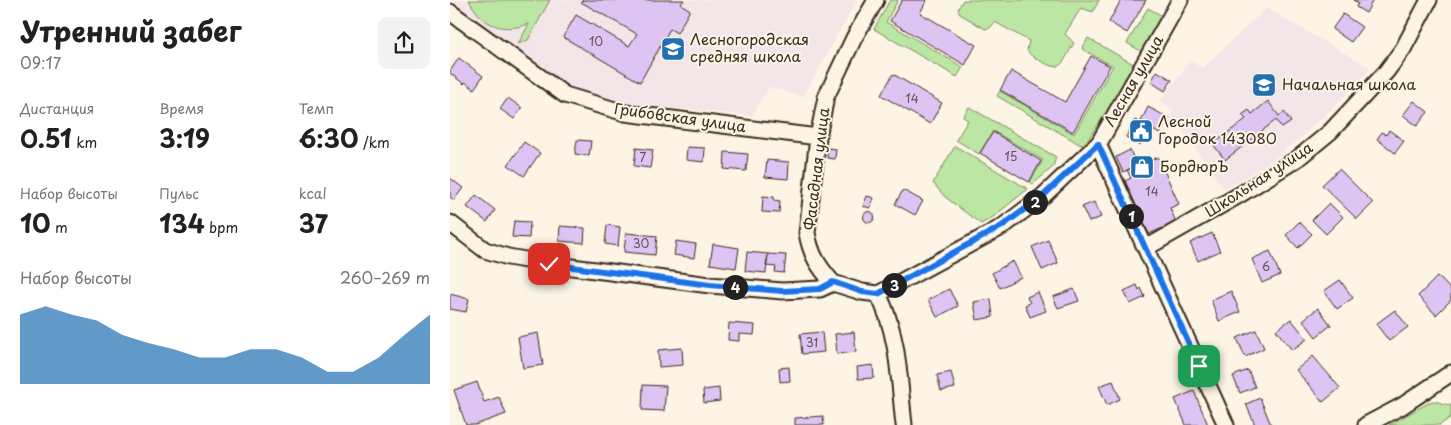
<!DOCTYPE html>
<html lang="ru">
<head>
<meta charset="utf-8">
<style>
	:root { --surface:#fff; --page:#f2f2f2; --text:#202124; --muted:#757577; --accent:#1f6fb2 }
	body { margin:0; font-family:"Playpen Sans",sans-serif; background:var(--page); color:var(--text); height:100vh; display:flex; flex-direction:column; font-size:19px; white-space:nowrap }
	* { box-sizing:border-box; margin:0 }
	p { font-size:16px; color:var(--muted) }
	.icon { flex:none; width:28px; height:28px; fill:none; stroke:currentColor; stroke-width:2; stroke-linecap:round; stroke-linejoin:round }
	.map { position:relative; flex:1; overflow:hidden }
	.drawer { display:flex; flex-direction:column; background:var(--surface); width:450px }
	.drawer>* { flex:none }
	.pin { position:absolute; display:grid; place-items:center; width:42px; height:42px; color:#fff; margin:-21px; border-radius:10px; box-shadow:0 2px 8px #0006 }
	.km { position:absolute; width:25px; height:25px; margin:-12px; border-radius:50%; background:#222; color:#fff; font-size:14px; line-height:25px; text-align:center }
	.round { display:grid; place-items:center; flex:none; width:52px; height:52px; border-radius:10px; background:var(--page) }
	.summary { display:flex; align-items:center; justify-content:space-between; height:85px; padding:0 20px }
	h1 { font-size:28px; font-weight:700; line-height:38px }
	.metrics { display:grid; grid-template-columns:repeat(3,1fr); gap:8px; height:85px; padding:5px 20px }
	.metrics div { display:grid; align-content:center }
	.metrics b { font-size:25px; font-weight:700 }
	.metrics small { font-size:14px; font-weight:400 }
	.metrics p { font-size:14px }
	.chart { height:140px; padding:10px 20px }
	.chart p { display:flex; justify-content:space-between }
	.chart svg { width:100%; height:90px; margin-top:5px; fill:var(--accent); opacity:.7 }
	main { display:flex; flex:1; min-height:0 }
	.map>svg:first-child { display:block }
</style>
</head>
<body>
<main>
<section class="drawer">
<div class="summary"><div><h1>Утренний забег</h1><p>09:17</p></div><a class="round"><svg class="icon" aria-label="share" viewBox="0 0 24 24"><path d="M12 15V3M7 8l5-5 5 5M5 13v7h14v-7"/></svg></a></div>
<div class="metrics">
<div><p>Дистанция</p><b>0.51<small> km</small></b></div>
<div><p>Время</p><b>3:19</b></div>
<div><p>Темп</p><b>6:30<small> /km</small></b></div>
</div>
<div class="metrics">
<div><p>Набор высоты</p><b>10<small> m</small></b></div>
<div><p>Пульс</p><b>134<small> bpm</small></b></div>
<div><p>kcal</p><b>37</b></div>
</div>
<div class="chart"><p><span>Набор высоты</span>260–269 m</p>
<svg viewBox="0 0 160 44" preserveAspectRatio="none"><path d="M0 44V10L10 6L20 10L30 13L40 20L50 24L60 27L70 31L80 31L90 27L100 27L110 31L120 38L130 38L140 31L150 20L160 10V44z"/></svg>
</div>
</section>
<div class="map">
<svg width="1001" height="425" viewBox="0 0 1001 425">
	<rect width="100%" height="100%" fill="#fcf5e5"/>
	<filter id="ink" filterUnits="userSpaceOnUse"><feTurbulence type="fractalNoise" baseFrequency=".02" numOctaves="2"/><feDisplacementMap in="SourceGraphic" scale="10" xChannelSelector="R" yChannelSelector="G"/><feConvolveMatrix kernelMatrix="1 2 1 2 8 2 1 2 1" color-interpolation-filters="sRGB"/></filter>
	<g filter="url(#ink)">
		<path fill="#f3e6e9" d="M1 0H407L353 97 319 87 302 116 172 103 117 86Z
			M816 8 921 68 881 110 843 144 834 149 835 152 775 190 730 127 719 118 724 110 710 101 740 61 753 68Z"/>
		<path fill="#bce6a3" stroke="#7c8860" d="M19 0H100L78 40 68 44 79 24C52 33 32 26 19 0Z
			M440 0H448L436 22 513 67 507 77 424 29Z
			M513 0H649L643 12 631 8 615 34 624 43C612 63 613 74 589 60 583 57 579 55 577 49L579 41 545 22 540 28 535 29 510 14 508 9Z
			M698 8 714 17 694 53 677 43Z
			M638 38 685 65 659 109 636 142 631 145 547 96 550 91 624 134 663 66 632 49Z
			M519 107 606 157 603 167 583 184 580 182 593 160 543 131 529 154 506 140 518 120 513 117Z
			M505 146 578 189 543 217 531 224 495 197 483 183Z
			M982 401C989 401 995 406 1001 404V417L990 425H939Z"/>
		<path fill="#dec4f3" stroke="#3b2a1e" d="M133 0H234L231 4 240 10 227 33 220 29 190 82 113 37 126 15 179 46 187 34 131 2Z
			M452 0H477L470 13 526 45 515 65 440 21Z
			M671 0H696L677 33 659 22Z
			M903 0H923L916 13 906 7 908 3Z
			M893 14 912 27 901 42 882 29Z
			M641 56 660 66 623 132 550 90 561 71 615 102Z
			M9 58 33 76 24 89 15 82 14 84 0 73V71Z
			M707 71 722 80 715 91 701 82Z
			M443 74 492 103 480 124 431 95Z
			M58 98 72 108 64 119 50 109Z
			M818 101 829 116 834 112 841 122 832 128 826 120 775 160 763 144 796 119 792 115 799 110 802 114Z
			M964 101 978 112 967 126 953 115Z
			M698 107 719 118 710 134 690 123Z
			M685 120 700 128 690 145 676 137Z
			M939 130 954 141 945 153 927 139 932 132 936 135Z
			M543 132 591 161 579 182 530 153Z
			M127 140 141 141 139 156 125 154Z
			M74 142 90 153 74 176 58 165Z
			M237 147 255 148 254 162 236 160Z
			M186 148 203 150 200 168 184 166Z
			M378 148 386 149 385 159 377 158Z
			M680 150 687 166 673 172 666 157Z
			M275 152 298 154 296 171 274 169Z
			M708 157 729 204 720 208 726 222 699 234 675 181 681 178 677 170Z
			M317 160 339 162 338 179 315 177Z
			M889 169 923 203 907 219 872 185Z
			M0 178 13 188 4 200 0 197Z
			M453 190 473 201 465 215 445 204Z
			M26 195 45 210 37 222 17 207Z
			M313 196 324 197V200L330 201 329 213 312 212Z
			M417 196 424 198 420 208 413 206Z
			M644 202 651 217 639 222 632 207Z
			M879 203 893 217 876 234 862 220Z
			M413.5 217a5.5 5.5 0 1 1 11 0a5.5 5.5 0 1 1-11 0Z
			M64 221 80 222 79 238 62 237Z
			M849 222 862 234 848 248 836 235Z
			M157 225 170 227 168 246 155 244Z
			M110 226 135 228 134 243 109 241Z
			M176 233 207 236 205 255 174 252Z
			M762 233 770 251 748 261 740 243Z
			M598 240 608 263 592 270 582 247Z
			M226 241 246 244 244 258 224 255Z
			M263 244 289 248 286 268 260 264Z
			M820 251 830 275 812 283 802 259Z
			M297 252 318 254 316 273 295 271Z
			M318 254 336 255 334 273 325 272 326 267 316 266Z
			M563 261 571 277 550 288 542 273Z
			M988 276 1001 290V300L986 315 968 296Z
			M890 280 903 298 887 309 874 291Z
			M687 285 689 290 691 288 695 297 680 304 674 291Z
			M499 289 508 306 487 317 478 300Z
			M624 289 629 301 608 308 603 297Z
			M781 291 790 312 769 321 761 300Z
			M588 292 596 311 580 317 575 305 580 303 577 297Z
			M0 294 19 299 16 312 0 309Z
			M541 299 543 317 527 320 524 302Z
			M868 308 881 325 866 337 853 320Z
			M945 310 958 327 939 341 926 324Z
			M841 319 857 339 842 350 826 330Z
			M279 323 305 325 304 335 289 334V341L278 340Z
			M806 330 814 348 795 357 787 338Z
			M372 332 374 352 352 354 350 334Z
			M404 332 406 352 387 354 385 334Z
			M88 333 93 365 73 368 68 337Z
			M232 348 233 365 209 367 208 350Z
			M863 356 890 388 873 402 846 370Z
			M423 365 424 378 408 379 407 367Z
			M339 367 340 381 330 382 329 368Z
			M798 370 805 387 790 393 783 376Z
			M501 372 505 388 491 391 487 375Z
			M663 381 670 399 657 405 649 386Z
			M27 382 34 402 49 397 56 414 25 425H16L4 390Z
			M193 385 216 386 214 411 192 410Z
			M269 388 270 401 254 403 253 390Z
			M744 391 758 425H736L725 399Z
			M810 398 821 425H805L796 404Z
			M373 416 374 425H345V418Z"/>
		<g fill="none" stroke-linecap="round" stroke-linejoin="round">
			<defs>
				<path id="minor" d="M0 12 115 95 175 113 368 137
					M648 144 776 425
					M0 223 35 250 58 257 99 264 260 285 332 291 370 289 383 283 412 292 428 294 552 227 593 196 649 143 730 0
					M696 248 791 194 847 159 880 132 936 72 953 49 979 0
					M383 283C368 266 361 255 357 233L368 137 376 97 404 38 426 0
					M428 294C449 334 449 381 454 425
					M916 425 952 406 1001 373"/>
			</defs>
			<use href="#minor" stroke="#3b2a1e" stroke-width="19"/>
			<use href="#minor" stroke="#fcf5e5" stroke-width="15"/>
		</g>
	</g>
	<g fill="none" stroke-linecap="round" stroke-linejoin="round" filter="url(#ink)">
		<defs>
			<path id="route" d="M99 264 260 285 332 291 370 289 383 282 412 292 428 294 552 226 593 196 648 144 749 366"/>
		</defs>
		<use href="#route" stroke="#fff" stroke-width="10"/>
		<use href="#route" stroke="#1a73e8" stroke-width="6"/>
	</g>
	<defs>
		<symbol id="school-square" viewBox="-11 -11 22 22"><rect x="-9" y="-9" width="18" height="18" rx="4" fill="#1f6fb2" stroke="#fcf5e5"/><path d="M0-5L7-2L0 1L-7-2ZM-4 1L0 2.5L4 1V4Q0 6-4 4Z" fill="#fff"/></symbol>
		<symbol id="civic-square" viewBox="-11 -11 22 22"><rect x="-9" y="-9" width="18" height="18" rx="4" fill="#1f6fb2" stroke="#fcf5e5"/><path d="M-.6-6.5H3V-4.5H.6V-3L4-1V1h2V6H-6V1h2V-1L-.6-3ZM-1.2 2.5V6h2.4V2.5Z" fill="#fff"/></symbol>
		<symbol id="shop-square" viewBox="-11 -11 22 22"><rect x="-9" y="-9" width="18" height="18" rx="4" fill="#1f6fb2" stroke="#fcf5e5"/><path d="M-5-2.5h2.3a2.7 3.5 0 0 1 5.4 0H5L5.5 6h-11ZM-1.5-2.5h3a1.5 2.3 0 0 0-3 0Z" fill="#fff"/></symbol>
	</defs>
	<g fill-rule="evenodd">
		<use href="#school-square" x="209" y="35" width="28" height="28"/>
		<use href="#school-square" x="800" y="71" width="28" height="28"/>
		<use href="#civic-square" x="677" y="117" width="28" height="28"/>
		<use href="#shop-square" x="678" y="153" width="28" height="28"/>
	</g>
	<g text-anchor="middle" stroke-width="4" stroke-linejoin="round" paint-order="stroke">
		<g font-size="12" fill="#645053">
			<text x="146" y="46">10</text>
			<text x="462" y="103">14</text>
			<text x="561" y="161">15</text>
			<text x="193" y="162">7</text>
			<text x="702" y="196">14</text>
			<text x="191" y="248">30</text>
			<text x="816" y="271">6</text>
			<text x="362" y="347">31</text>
		</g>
		<g font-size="15" fill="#3b2a1e" stroke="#fcf5e5" text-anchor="start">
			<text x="240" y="45">Лесногородская<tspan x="240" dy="17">средняя школа</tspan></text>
			<text x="832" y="90">Начальная школа</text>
			<text x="708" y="127">Лесной<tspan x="708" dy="17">Городок 143080</tspan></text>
			<text x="710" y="172">БордюрЪ</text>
		</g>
		<g font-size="15" fill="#3b2a1e" stroke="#fcf5e5">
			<text transform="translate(684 81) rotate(-60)" y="5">Лесная улица</text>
			<text transform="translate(230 118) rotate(8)" y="5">Грибовская улица</text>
			<text transform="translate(367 169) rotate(-83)" y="5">Фасадная улица</text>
			<text transform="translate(809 180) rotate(-33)" y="5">Школьная улица</text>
		</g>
	</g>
</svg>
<div class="pin" style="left:749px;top:366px;background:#1e9e55"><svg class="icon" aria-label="arrive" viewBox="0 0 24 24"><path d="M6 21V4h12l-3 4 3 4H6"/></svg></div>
<div class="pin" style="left:99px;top:264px;background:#d93025"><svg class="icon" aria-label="check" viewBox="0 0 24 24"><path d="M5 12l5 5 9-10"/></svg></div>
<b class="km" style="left:681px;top:216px">1</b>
<b class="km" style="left:585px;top:202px">2</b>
<b class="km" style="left:444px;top:285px">3</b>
<b class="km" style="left:285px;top:287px">4</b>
</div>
</main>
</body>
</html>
